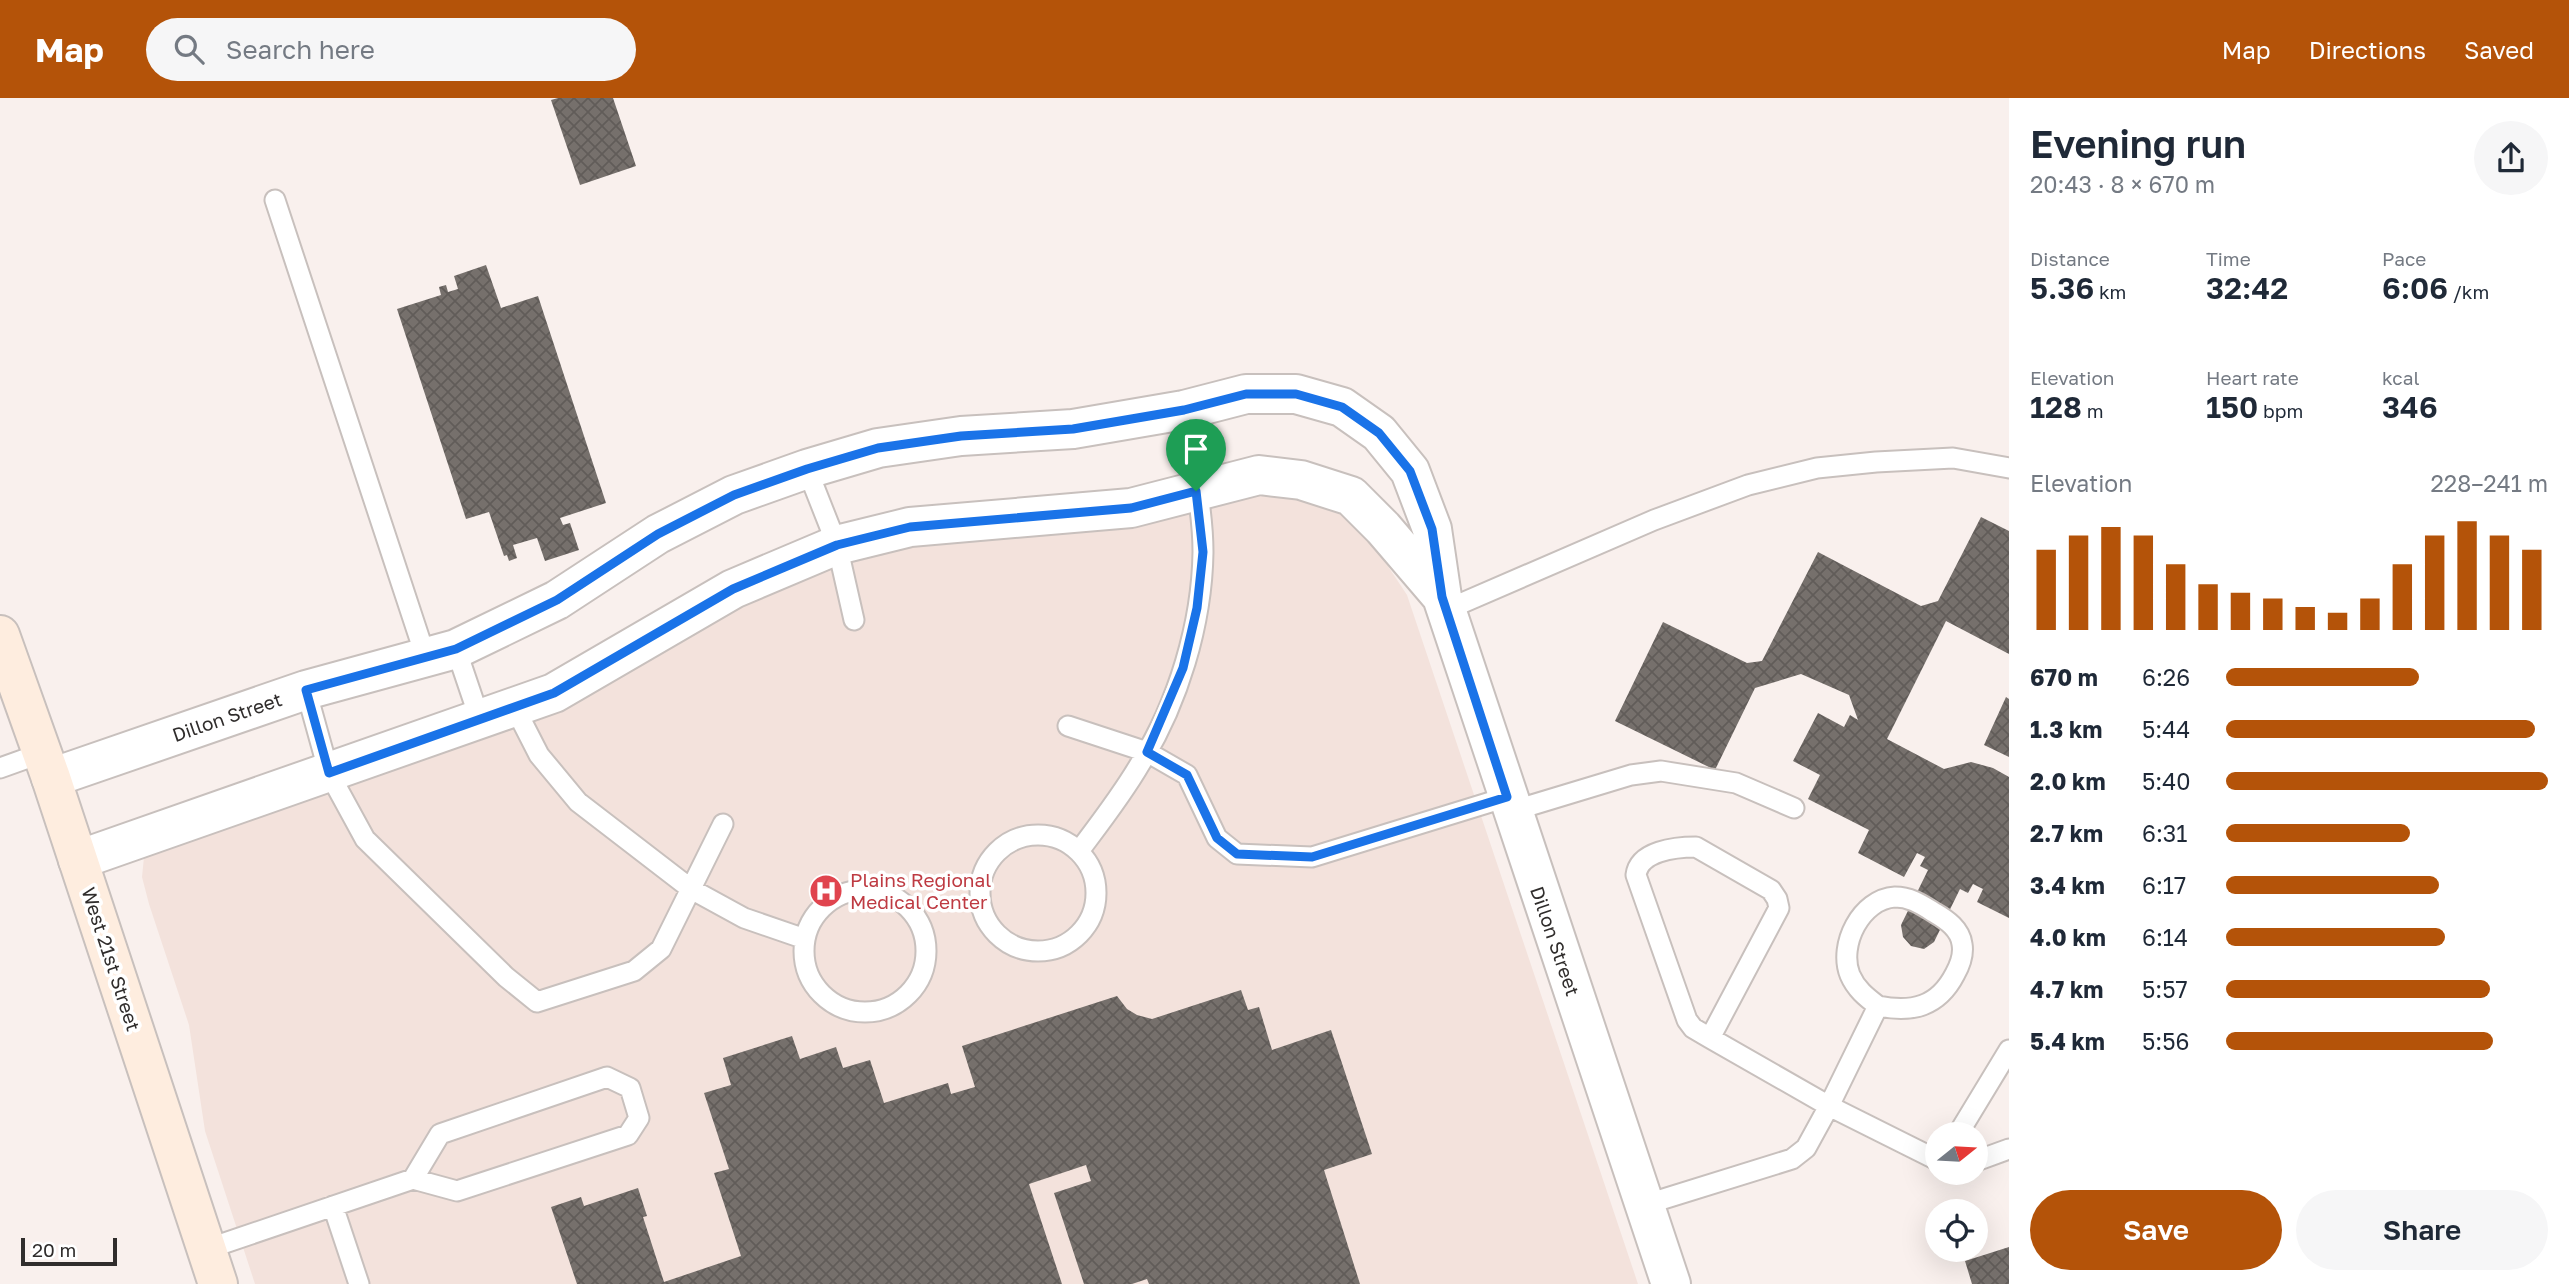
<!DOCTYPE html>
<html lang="en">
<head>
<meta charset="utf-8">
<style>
	:root { --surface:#fff; --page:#f6f6f7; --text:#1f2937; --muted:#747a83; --accent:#b45309 }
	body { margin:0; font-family:"Golos Text",sans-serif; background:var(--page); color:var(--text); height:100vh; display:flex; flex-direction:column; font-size:26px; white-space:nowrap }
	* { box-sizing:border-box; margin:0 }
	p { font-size:23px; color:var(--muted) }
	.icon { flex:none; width:38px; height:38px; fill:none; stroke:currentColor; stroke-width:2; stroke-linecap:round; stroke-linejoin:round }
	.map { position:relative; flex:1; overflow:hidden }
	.sheet { display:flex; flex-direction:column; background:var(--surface); width:560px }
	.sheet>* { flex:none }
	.needle { width:46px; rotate:72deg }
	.buttons { position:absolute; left:1925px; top:1024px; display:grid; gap:14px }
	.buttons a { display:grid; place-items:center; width:63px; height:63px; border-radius:50%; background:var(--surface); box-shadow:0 7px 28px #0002; font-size:35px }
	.scale { position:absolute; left:21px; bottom:18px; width:96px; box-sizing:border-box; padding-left:7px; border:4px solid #302d2c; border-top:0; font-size:19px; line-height:24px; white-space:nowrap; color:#302d2c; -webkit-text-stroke:5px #fff; paint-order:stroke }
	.pin { position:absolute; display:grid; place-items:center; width:60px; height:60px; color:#fff; margin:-72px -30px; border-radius:50% 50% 50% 0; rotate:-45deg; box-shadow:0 0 7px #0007 }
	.pin .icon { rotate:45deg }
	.round { display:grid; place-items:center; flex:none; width:74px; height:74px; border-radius:37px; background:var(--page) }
	.overview { display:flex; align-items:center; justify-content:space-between; height:119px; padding:0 21px }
	h1 { font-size:38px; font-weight:600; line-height:52px }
	.stats { display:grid; grid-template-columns:repeat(3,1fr); gap:10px; height:119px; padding:7px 21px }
	.stats div { display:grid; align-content:center }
	.stats b { font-size:30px; font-weight:600 }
	.stats small { font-size:19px; font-weight:400 }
	.stats p { font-size:19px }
	.chart { height:196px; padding:14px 21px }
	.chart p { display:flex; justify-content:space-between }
	.chart svg { width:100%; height:126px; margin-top:7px; stroke:var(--accent); stroke-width:6 }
	.primary-button { display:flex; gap:14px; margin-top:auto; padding:14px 21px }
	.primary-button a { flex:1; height:80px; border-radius:42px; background:var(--accent); color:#fff; font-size:28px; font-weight:600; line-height:80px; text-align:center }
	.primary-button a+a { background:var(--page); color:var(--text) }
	ul { padding:0 21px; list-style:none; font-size:23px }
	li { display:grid; grid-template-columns:112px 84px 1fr; align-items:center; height:52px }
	li i { height:18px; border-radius:9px; background:var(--accent) }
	header { display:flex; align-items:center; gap:42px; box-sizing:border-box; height:98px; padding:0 35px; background:var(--accent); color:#fff }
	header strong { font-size:33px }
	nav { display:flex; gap:38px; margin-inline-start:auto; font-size:24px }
	.search { width:490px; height:63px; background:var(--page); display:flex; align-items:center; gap:18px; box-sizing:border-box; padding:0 24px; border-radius:38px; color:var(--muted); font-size:26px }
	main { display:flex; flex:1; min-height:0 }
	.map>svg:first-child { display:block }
</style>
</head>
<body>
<header>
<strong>Map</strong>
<div class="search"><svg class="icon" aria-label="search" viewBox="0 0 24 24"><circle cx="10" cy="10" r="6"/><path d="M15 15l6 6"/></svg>Search here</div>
<nav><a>Map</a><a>Directions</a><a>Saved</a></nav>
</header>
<main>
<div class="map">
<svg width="2009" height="1186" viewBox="0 0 2009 1186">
	<defs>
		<pattern id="building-cross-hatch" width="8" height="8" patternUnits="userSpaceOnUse" patternTransform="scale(1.75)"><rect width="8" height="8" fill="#76706c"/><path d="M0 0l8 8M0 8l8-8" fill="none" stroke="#615c59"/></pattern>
	</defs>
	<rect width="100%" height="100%" fill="#f9f0ed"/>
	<path fill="#f3e2dc" d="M1264 390 1316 395 1360 426 1407 497 1638 1186H255L205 1033 189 927 149 806 142 779 144 759 575 605 693 529 776 486 862 457 948 439Z"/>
	<path fill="url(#building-cross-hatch)" d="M558 0H613L636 68 580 87 551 2Z
		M486 167 501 210 538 198 606 405 560 420 563 427 570 425 579 452 545 463 537 440 513 447 517 460 509 463 507 457 504 458 489 414 466 421 397 211 441 197 439 189 446 187 448 194 458 191 454 178Z
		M1981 419 2009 433V556L1946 523 1887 641 1944 671 1971 664 1993 670 2009 679V820L1977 804 1983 791 1973 786 1968 795 1960 791 1934 844 1924 851 1911 848 1903 839 1901 827 1928 772 1920 768 1925 759 1917 755 1904 779 1858 755 1869 732 1808 701 1820 677 1793 663 1818 615 1844 629 1850 617 1858 622 1849 597 1801 576 1755 590 1715 672 1615 623 1663 524 1747 565 1762 563 1818 454 1921 508 1938 503Z
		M2006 599 2009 601V659L1984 647Z
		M1241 892 1248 912 1259 909 1272 952 1331 932 1372 1056 1324 1072 1360 1186H1149L1147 1181 1132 1186H1084L1054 1095 1091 1083 1086 1067 1029 1086 1062 1186H577L551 1109 581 1099 584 1108 638 1090 647 1118 643 1119 664 1184 741 1158 714 1075 729 1071 704 995 731 987 723 960 792 938 800 961 836 949 843 970 870 962 884 1005 948 985 951 996 975 989 962 948 1117 898 1127 911 1137 917 1152 921Z
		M2009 1149V1186H1972L1965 1163Z"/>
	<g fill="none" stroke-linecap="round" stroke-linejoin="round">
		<defs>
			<path id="service" d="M275 102 425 557
				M807 371 837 447 854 522
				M1446 512 1654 422 1748 387 1817 370 1876 364 1953 360 2009 370
				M456 551 480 622
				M306 592 329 675 365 741 506 879 537 904 634 873 661 851 723 726
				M515 610 539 657 578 704 691 791 744 820 805 841
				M1068 628 1147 654 1187 677 1217 740 1237 756 1312 759 1507 699
				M0 670 42 655
				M1512 713 1631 677 1661 673 1736 685 1794 710
				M980 795a58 58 0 1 1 116 0a58 58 0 1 1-116 0Z
				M1079 753C1100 725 1122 697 1140 666 1178 605 1202 526 1203 454 1203 410 1191 356 1184 312
				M804 853a61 61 0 1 1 122 0a61 61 0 1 1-122 0Z
				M1710 940 1779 810 1777 801 1771 792 1696 749C1675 749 1639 753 1636 777L1687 922 1693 930 1710 940 1829 1008 1878 908C1912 915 1938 909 1955 876 1960 867 1964 857 1962 846 1960 831 1947 822 1935 815 1922 807 1911 799 1895 799 1861 801 1838 847 1850 877 1856 891 1866 899 1878 908
				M1958 1036 2009 952
				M1976 1063 2009 1051
				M1644 1107 1792 1061 1806 1050 1829 1008 1937 1062
				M333 1108 359 1186
				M207 1151 413 1081 457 1093 628 1037 639 1020 630 990 607 979 440 1036 413 1081"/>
			<path id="minor" d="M51 680 306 592 456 551 557 502 658 436 734 397 807 371 878 350 961 338 1073 331 1184 312 1246 296H1296L1342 309 1379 335 1410 373 1432 431 1442 499 1671 1186
				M78 762 554 595 733 491 837 447 910 429 1131 410 1259 377 1301 382 1351 398 1383 430 1442 499"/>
			<path id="secondary" d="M0 537 51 680 218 1186"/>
		</defs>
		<use href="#service" stroke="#c8c0bd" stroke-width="23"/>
		<use href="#minor" stroke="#c8c0bd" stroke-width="42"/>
		<use href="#secondary" stroke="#c8c0bd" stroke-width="42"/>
		<use href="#service" stroke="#fff" stroke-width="19"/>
		<use href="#minor" stroke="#fff" stroke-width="38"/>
		<use href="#secondary" stroke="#feeddf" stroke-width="38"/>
	</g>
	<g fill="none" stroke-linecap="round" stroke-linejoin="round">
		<defs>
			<path id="route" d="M1246 296H1296L1342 309 1379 335 1410 373 1432 431 1442 499 1507 699 1312 759 1237 756 1217 740 1187 677 1147 654 1183 570 1197 510 1203 454 1196 393 1131 410 910 429 837 447 733 491 554 595 329 675 306 592 456 551 557 502 658 436 734 397 807 371 878 350 961 338 1073 331 1184 312Z"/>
		</defs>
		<use href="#route" stroke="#fff" stroke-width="14"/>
		<use href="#route" stroke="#1a73e8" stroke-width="9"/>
	</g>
	<defs>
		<symbol id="hospital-disc" viewBox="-11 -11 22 22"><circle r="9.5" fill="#e0444e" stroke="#fff"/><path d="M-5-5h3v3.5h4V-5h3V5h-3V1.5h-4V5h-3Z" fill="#fff"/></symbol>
	</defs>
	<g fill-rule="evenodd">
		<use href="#hospital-disc" x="807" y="774" width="38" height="38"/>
	</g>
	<g text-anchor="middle" stroke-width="7" stroke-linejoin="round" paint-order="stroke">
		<g font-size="19" fill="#302d2c" stroke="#fff">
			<text transform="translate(227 619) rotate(-19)" y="7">Dillon Street</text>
			<text transform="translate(1555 843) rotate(71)" y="7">Dillon Street</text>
			<text transform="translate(111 861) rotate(72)" y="7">West 21st Street</text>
		</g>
		<g font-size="19" fill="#be3a42" stroke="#fff" text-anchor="start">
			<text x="850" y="789">Plains Regional<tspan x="850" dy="22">Medical Center</tspan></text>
		</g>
	</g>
</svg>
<div class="buttons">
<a><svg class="needle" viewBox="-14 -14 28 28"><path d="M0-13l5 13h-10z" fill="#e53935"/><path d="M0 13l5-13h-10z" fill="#747a83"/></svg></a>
<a><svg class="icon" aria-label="locate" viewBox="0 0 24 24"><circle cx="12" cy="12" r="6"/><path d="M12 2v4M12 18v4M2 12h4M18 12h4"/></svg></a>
</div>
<div class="scale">20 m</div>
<div class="pin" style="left:1196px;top:393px;background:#1e9e55"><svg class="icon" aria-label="arrive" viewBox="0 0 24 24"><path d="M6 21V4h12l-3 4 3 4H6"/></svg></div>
</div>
<section class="sheet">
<div class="overview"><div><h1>Evening run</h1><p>20:43 · 8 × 670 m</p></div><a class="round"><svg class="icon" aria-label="share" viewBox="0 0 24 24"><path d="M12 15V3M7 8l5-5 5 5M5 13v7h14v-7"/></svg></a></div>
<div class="stats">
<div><p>Distance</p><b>5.36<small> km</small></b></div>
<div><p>Time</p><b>32:42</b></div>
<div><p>Pace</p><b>6:06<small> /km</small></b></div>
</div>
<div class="stats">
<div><p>Elevation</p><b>128<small> m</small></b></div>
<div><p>Heart rate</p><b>150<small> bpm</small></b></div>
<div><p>kcal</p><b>346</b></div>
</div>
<div class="chart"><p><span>Elevation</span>228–241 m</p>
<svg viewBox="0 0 160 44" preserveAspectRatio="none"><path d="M5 44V16M15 44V11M25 44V8M35 44V11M45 44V21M55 44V28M65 44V31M75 44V33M85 44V36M95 44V38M105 44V33M115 44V21M125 44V11M135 44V6M145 44V11M155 44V16"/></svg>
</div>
<ul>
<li><b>670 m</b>6:26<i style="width:60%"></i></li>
<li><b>1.3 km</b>5:44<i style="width:96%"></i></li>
<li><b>2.0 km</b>5:40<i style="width:100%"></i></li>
<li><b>2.7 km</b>6:31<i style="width:57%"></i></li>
<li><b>3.4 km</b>6:17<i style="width:66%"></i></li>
<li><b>4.0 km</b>6:14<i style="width:68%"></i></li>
<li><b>4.7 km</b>5:57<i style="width:82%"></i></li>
<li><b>5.4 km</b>5:56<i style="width:83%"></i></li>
</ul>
<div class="primary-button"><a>Save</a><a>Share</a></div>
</section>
</main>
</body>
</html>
